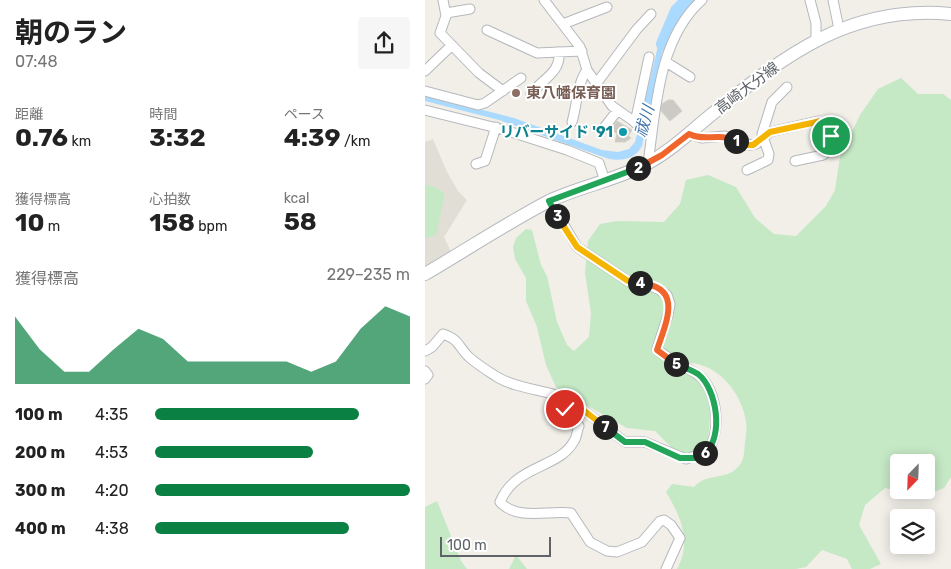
<!DOCTYPE html>
<html lang="ja">
<head>
<meta charset="utf-8">
<style>
	:root { --surface:#fff; --page:#f6f6f6; --text:#222; --muted:#767676; --accent:#0b8043 }
	body { margin:0; font-family:Rubik,"Noto Sans JP",sans-serif; background:var(--page); color:var(--text); height:100vh; display:flex; flex-direction:column; font-size:19px; white-space:nowrap }
	* { box-sizing:border-box; margin:0 }
	p { font-size:16px; color:var(--muted) }
	.icon { flex:none; width:28px; height:28px; fill:none; stroke:currentColor; stroke-width:2; stroke-linecap:round; stroke-linejoin:round }
	.map { position:relative; flex:1; overflow:hidden }
	.details { display:flex; flex-direction:column; background:var(--surface); width:425px }
	.details>* { flex:none }
	.needle { width:32px; rotate:203deg }
	.tools { position:absolute; left:465px; top:454px; display:grid; gap:10px }
	.tools a { display:grid; place-items:center; width:45px; height:45px; border-radius:5px; background:var(--surface); box-shadow:0 2px 12px #0003; font-size:25px }
	.scale { position:absolute; left:15px; bottom:12px; width:111px; box-sizing:border-box; padding-left:5px; border:2px solid #5f6368; border-top:0; font-size:14px; line-height:18px; white-space:nowrap; color:#5f6368; -webkit-text-stroke:4px #fff; paint-order:stroke }
	.pin { position:absolute; display:grid; place-items:center; width:42px; height:42px; color:#fff; margin:-21px; border:2px solid #fff; border-radius:50%; box-shadow:0 1px 5px #0007 }
	.km { position:absolute; width:25px; height:25px; margin:-12px; border-radius:50%; background:#222; color:#fff; font-size:14px; line-height:25px; text-align:center }
	.round { display:grid; place-items:center; flex:none; width:52px; height:52px; border-radius:5px; background:var(--page) }
	.overview { display:flex; align-items:center; justify-content:space-between; height:85px; padding:0 15px }
	h1 { font-size:28px; font-weight:700; line-height:38px }
	.figures { display:grid; grid-template-columns:repeat(3,1fr); gap:8px; height:85px; padding:5px 15px }
	.figures div { display:grid; align-content:center }
	.figures b { font-size:25px; font-weight:700 }
	.figures small { font-size:14px; font-weight:400 }
	.figures p { font-size:14px }
	.chart { height:140px; padding:10px 15px }
	.chart p { display:flex; justify-content:space-between }
	.chart svg { width:100%; height:90px; margin-top:5px; fill:var(--accent); opacity:.7 }
	ul { padding:0 15px; list-style:none; font-size:16px }
	li { display:grid; grid-template-columns:80px 60px 1fr; align-items:center; height:38px }
	li i { height:12px; border-radius:6px; background:var(--accent) }
	main { display:flex; flex:1; min-height:0 }
	.map>svg:first-child { display:block }
</style>
</head>
<body>
<main>
<section class="details">
<div class="overview"><div><h1>朝のラン</h1><p>07:48</p></div><a class="round"><svg class="icon" aria-label="share" viewBox="0 0 24 24"><path d="M12 15V3M7 8l5-5 5 5M5 13v7h14v-7"/></svg></a></div>
<div class="figures">
<div><p>距離</p><b>0.76<small> km</small></b></div>
<div><p>時間</p><b>3:32</b></div>
<div><p>ペース</p><b>4:39<small> /km</small></b></div>
</div>
<div class="figures">
<div><p>獲得標高</p><b>10<small> m</small></b></div>
<div><p>心拍数</p><b>158<small> bpm</small></b></div>
<div><p>kcal</p><b>58</b></div>
</div>
<div class="chart"><p><span>獲得標高</span>229–235 m</p>
<svg viewBox="0 0 160 44" preserveAspectRatio="none"><path d="M0 44V11L10 27L20 38L30 38L40 27L50 17L60 22L70 33L80 33L90 33L100 33L110 33L120 38L130 33L140 17L150 6L160 11V44z"/></svg>
</div>
<ul>
<li><b>100 m</b>4:35<i style="width:80%"></i></li>
<li><b>200 m</b>4:53<i style="width:62%"></i></li>
<li><b>300 m</b>4:20<i style="width:100%"></i></li>
<li><b>400 m</b>4:38<i style="width:76%"></i></li>
</ul>
</section>
<div class="map">
<svg width="526" height="569" viewBox="0 0 526 569">
	<rect width="100%" height="100%" fill="#f1efe8"/>
	<path fill="#e1ded6" d="M8 139 22 172 33 191 42 200 19 237 26 252 0 267V142Z"/>
	<path fill="#c5e8c5" fill-rule="evenodd" d="M476 78 493 94H518L526 100V477L519 488 498 496 460 488 440 505 434 525 456 564 445 569H427L422 559 397 550 381 567 371 569H252C267 543 256 516 241 492L247 484 269 487C282 472 301 481 313 467 320 460 319 451 320 442 321 436 322 428 321 422 318 395 293 363 264 363L281 392 285 405V419L283 440 276 447 266 453 256 454 245 446 230 431 202 428 138 392 131 387 121 365 112 327 101 301V278L90 259 88 247 91 238 101 229 107 230 116 265 122 276 132 322 142 345 149 351 164 337 166 313 160 273 163 241 175 224 192 221 239 222 255 204 261 180 283 175 311 187 330 218 349 234 371 236 401 206 410 190 415 157 435 115 453 89ZM474 462H501V490H474Z
		M0 184 12 188 20 194 11 235 0 238Z
		M12 501 36 561 42 569H0V507Z
		M91 555 102 569H84Z"/>
	<path fill="#aadaff" d="M255 0H266L247 19 239 44 217 146C210 159 198 161 184 159L74 120 0 101V95L89 118 177 150 193 152 204 149 210 142 237 29H238L245 12Z"/>
	<g fill="none" stroke-linecap="round" stroke-linejoin="round">
		<path stroke="#aadaff" stroke-width="14" d="M238 44 252 11 263 0"/>
	</g>
	<path fill="#cccac5" stroke="#d6d1c6" d="M243 100H248L257 111 245 121 236 111 237 104Z
		M192 121 207 130 203 136 206 138 200 142H190L192 134 186 129Z"/>
	<g fill="none" stroke-linecap="round" stroke-linejoin="round">
		<defs>
			<path id="street" d="M18 0 21 16 15 33 54 73 78 91
				M119 0 155 47 162 70 187 106 227 134
				M385 0 391 23V41
				M408 0 414 29
				M21 13 45 9
				M138 24 182 7
				M62 30 112 53 157 51
				M241 62 265 77
				M0 71 27 45
				M171 84 212 29 226 14
				M0 91 53 105 60 103 96 78
				M106 94C117 79 136 73 134 52
				M0 110 80 130 142 150 174 163 180 181
				M147 122C152 106 152 83 162 70
				M210 123 224 57
				M178 129 192 111
				M264 134 277 138 300 136 325 145 331 144 345 132 393 121 399 122 406 137 404 150 398 155 370 161
				M223 163C231 109 233 39 277 0
				M51 164 60 161 71 127
				M322 170 343 160 344 154 337 134 347 102 362 87
				M125 201 152 247 203 281 221 284 235 290 242 295 245 304 243 315 232 349C244 361 259 365 272 374 293 388 297 433 282 452L261 459 220 442H200L157 409 135 400
				M0 351 7 347 18 334C32 339 32 343 41 354 48 362 63 371 72 377 89 387 110 389 128 394L154 426C152 430 152 437 149 441 134 469 91 464 75 502 92 521 124 510 146 513L165 542 182 551 192 552 217 542 235 521 239 520 246 525 255 538 241 569
				M0 371 3 375 0 379"/>
			<path id="secondary" d="M0 274C41 250 82 223 124 201 156 186 192 180 223 163 247 150 265 132 286 115 360 55 426 4 526 14"/>
		</defs>
		<use href="#street" stroke="#b5b8bc" stroke-width="11"/>
		<use href="#secondary" stroke="#b6babf" stroke-width="14"/>
		<use href="#street" stroke="#fff" stroke-width="9"/>
		<use href="#secondary" stroke="#fff" stroke-width="12"/>
	</g>
	<g fill="none" stroke-linecap="round" stroke-linejoin="round">
		<defs>
			<path id="split-1" d="M311 141 322 145H328L345 132 396 121 400 123 406 136"/>
			<path id="split-2" d="M213 168 237 155 264 134C280 142 294 132 311 141"/>
			<path id="split-3" d="M132 216 124 201 213 168"/>
			<path id="split-4" d="M132 216 152 247 203 281 215 283"/>
			<path id="split-5" d="M215 283C259 287 241 322 232 350L251 364"/>
			<path id="split-6" d="M251 364C258 367 267 370 273 374 292 389 299 437 280 453"/>
			<path id="split-7" d="M180 427 200 442H220L255 458H272L280 453"/>
			<path id="split-8" d="M140 409 135 400 157 409 180 427"/>
		</defs>
		<use href="#split-1" stroke="#fff" stroke-width="10"/>
		<use href="#split-2" stroke="#fff" stroke-width="10"/>
		<use href="#split-3" stroke="#fff" stroke-width="10"/>
		<use href="#split-4" stroke="#fff" stroke-width="10"/>
		<use href="#split-5" stroke="#fff" stroke-width="10"/>
		<use href="#split-6" stroke="#fff" stroke-width="10"/>
		<use href="#split-7" stroke="#fff" stroke-width="10"/>
		<use href="#split-8" stroke="#fff" stroke-width="10"/>
		<use href="#split-1" stroke="#f5b400" stroke-width="6"/>
		<use href="#split-2" stroke="#f0652b" stroke-width="6"/>
		<use href="#split-3" stroke="#22a559" stroke-width="6"/>
		<use href="#split-4" stroke="#f5b400" stroke-width="6"/>
		<use href="#split-5" stroke="#f0652b" stroke-width="6"/>
		<use href="#split-6" stroke="#22a559" stroke-width="6"/>
		<use href="#split-7" stroke="#22a559" stroke-width="6"/>
		<use href="#split-8" stroke="#f5b400" stroke-width="6"/>
	</g>
	<circle fill="#8d6e63" stroke="#fff" stroke-width="2" cx="91" cy="93" r="5"/>
	<circle fill="#0f9aa8" stroke="#fff" stroke-width="2" cx="198" cy="132" r="5"/>
	<g text-anchor="middle" stroke-width="4" stroke-linejoin="round" paint-order="stroke">
		<g font-size="15" fill="#5f6368" stroke="#fff">
			<text transform="translate(322 88) rotate(-37)" y="5">高崎大分線</text>
		</g>
		<g font-size="15" font-weight="bold" fill="#785e54" stroke="#fff" text-anchor="start">
			<text x="101" y="98">東八幡保育園</text>
		</g>
		<g font-size="15" font-weight="bold" fill="#0d838f" stroke="#fff" text-anchor="end">
			<text x="188" y="137">リバーサイド '91</text>
		</g>
		<g font-size="16" font-style="italic" fill="#4174aa" stroke="#fff">
			<text transform="translate(219 121) rotate(-74)" y="6">祓川</text>
		</g>
	</g>
</svg>
<div class="tools">
<a><svg class="needle" viewBox="-14 -14 28 28"><path d="M0-13l5 13h-10z" fill="#e53935"/><path d="M0 13l5-13h-10z" fill="#767676"/></svg></a>
<a><svg class="icon" aria-label="layers" viewBox="0 0 24 24"><path d="M12 4l9 5-9 5-9-5zM3 14l9 5 9-5"/></svg></a>
</div>
<div class="scale">100 m</div>
<div class="pin" style="left:406px;top:136px;background:#1e9e55"><svg class="icon" aria-label="arrive" viewBox="0 0 24 24"><path d="M6 21V4h12l-3 4 3 4H6"/></svg></div>
<div class="pin" style="left:140px;top:409px;background:#d93025"><svg class="icon" aria-label="check" viewBox="0 0 24 24"><path d="M5 12l5 5 9-10"/></svg></div>
<b class="km" style="left:311px;top:141px">1</b>
<b class="km" style="left:213px;top:168px">2</b>
<b class="km" style="left:132px;top:216px">3</b>
<b class="km" style="left:215px;top:283px">4</b>
<b class="km" style="left:251px;top:364px">5</b>
<b class="km" style="left:280px;top:453px">6</b>
<b class="km" style="left:180px;top:427px">7</b>
</div>
</main>
</body>
</html>
